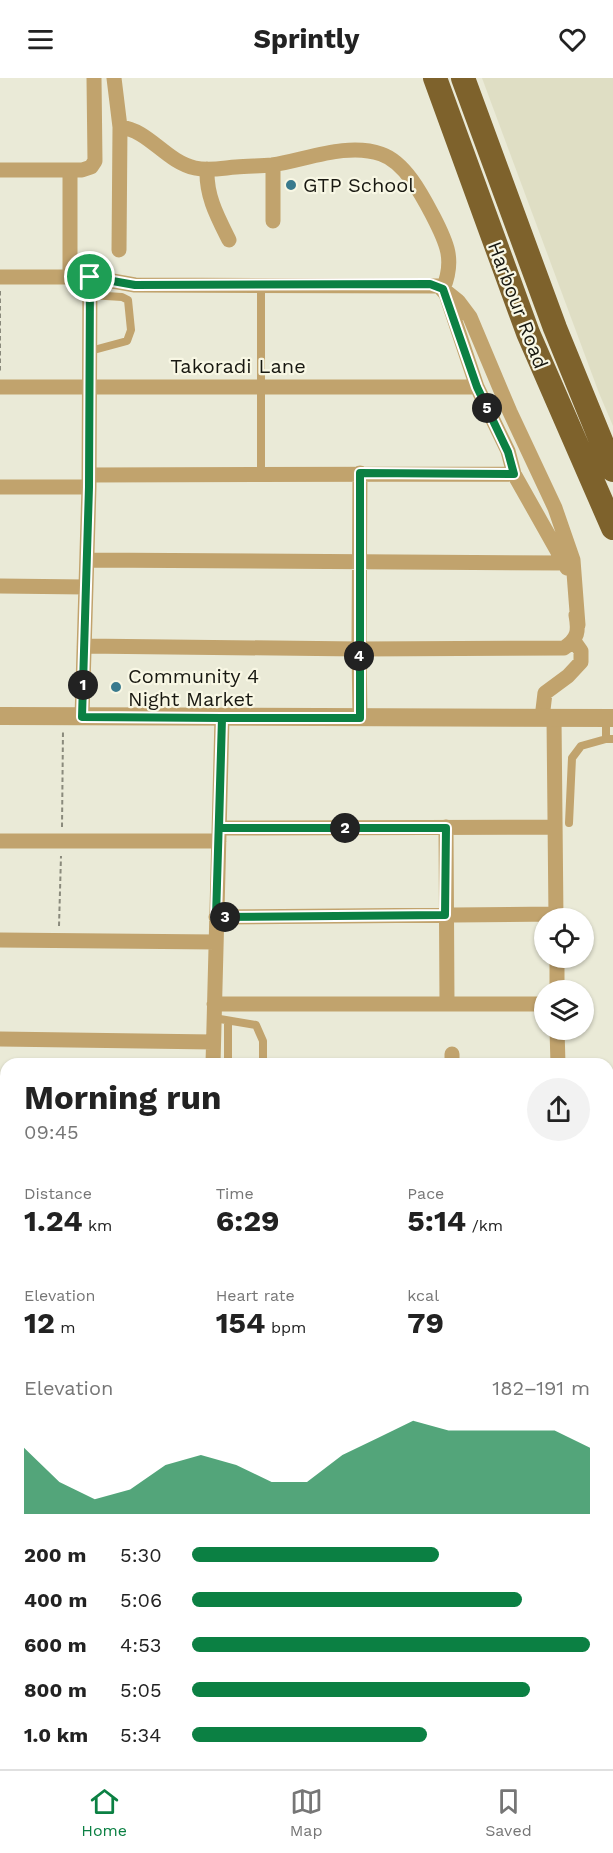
<!DOCTYPE html>
<html lang="en">
<head>
<meta charset="utf-8">
<style>
	:root { --surface:#fff; --page:#f2f2f2; --text:#222; --muted:#767676; --line:#e0e0e0; --accent:#0b8043 }
	body { margin:0; font-family:"Work Sans",sans-serif; background:var(--page); color:var(--text); height:100vh; display:flex; flex-direction:column; font-size:22px; white-space:nowrap }
	* { box-sizing:border-box; margin:0 }
	p { font-size:20px; color:var(--muted) }
	.icon { flex:none; width:33px; height:33px; fill:none; stroke:currentColor; stroke-width:2; stroke-linecap:round; stroke-linejoin:round }
	.map { position:relative; flex:1; overflow:hidden }
	.panel { position:absolute; left:0px; top:980px; width:614px; height:712px; display:flex; flex-direction:column; background:var(--surface); border-radius:18px 18px 0 0; box-shadow:0 2px 4px #0004 }
	.panel>* { flex:none }
	.controls { position:absolute; left:534px; top:830px; display:grid; gap:12px }
	.controls a { display:grid; place-items:center; width:60px; height:60px; border-radius:50%; background:var(--surface); box-shadow:0 2px 4px #0004; font-size:30px }
	.pin { position:absolute; display:grid; place-items:center; width:51px; height:51px; color:#fff; margin:-26px; border:3px solid #fff; border-radius:50%; box-shadow:0 2px 6px #0007 }
	.km { position:absolute; width:30px; height:30px; margin:-15px; border-radius:50%; background:#222; color:#fff; font-size:16px; line-height:30px; text-align:center }
	.round { display:grid; place-items:center; flex:none; width:63px; height:63px; border-radius:32px; background:var(--page) }
	.overview { display:flex; align-items:center; justify-content:space-between; height:102px; padding:0 24px }
	h1 { font-size:33px; font-weight:700; line-height:45px }
	.stats { display:grid; grid-template-columns:repeat(3,1fr); gap:9px; height:102px; padding:6px 24px }
	.stats div { display:grid; align-content:center }
	.stats b { font-size:30px; font-weight:700 }
	.stats small { font-size:16px; font-weight:400 }
	.stats p { font-size:16px }
	.chart { height:168px; padding:12px 24px }
	.chart p { display:flex; justify-content:space-between }
	.chart svg { width:100%; height:108px; margin-top:6px; fill:var(--accent); opacity:.7 }
	ul { padding:0 24px; list-style:none; font-size:20px }
	li { display:grid; grid-template-columns:96px 72px 1fr; align-items:center; height:45px }
	li i { height:15px; border-radius:8px; background:var(--accent) }
	header { display:flex; justify-content:space-between; align-items:center; height:78px; padding:0 24px; background:var(--surface); font-size:27px; font-weight:700 }
	.menu { display:flex; justify-content:space-around; align-items:center; height:84px; border-top:2px solid var(--line); background:var(--surface); font-size:16px; color:var(--muted) }
	.menu a { display:grid; justify-items:center; gap:3px }
	.menu .active { color:var(--accent) }
	.map>svg:first-child { display:block }
</style>
</head>
<body>
<header><svg class="icon" aria-label="menu" viewBox="0 0 24 24"><path d="M4 6h16M4 12h16M4 18h16"/></svg>Sprintly<svg class="icon" aria-label="heart" viewBox="0 0 24 24"><path d="M12 20l-8-8c-3-5 5-10 8-4 3-6 11-1 8 4z"/></svg></header>
<div class="map">
<svg width="613" height="1691" viewBox="0 0 613 1691">
	<rect width="100%" height="100%" fill="#eaead7"/>
	<path fill="#dfdec4" d="M482 0H613V348L599 315Z"/>
	<g fill="none" stroke-linecap="round" stroke-linejoin="round">
		<path stroke="#8a8a7c" stroke-width="2" stroke-dasharray="4.5 3" stroke-linecap="butt" d="M0 213V294
			M62 749 63 652
			M59 848 61 778"/>
		<path stroke="#c1a36d" stroke-width="8" d="M261 207V396
			M90 273 127 263 131 252 128 222 122 219 90 217
			M606 640V661H613
			M569 745 572 680 581 668 606 661
			M214 940 256 947 263 963V986
			M228 986V943
			M608 1081 613 1086
			M608 1250 613 1262"/>
		<path stroke="#c1a36d" stroke-width="15" d="M114 0 120 49 119 172
			M120 49C149 52 166 84 195 90 208 93 223 90 236 89 248 88 260 88 272 87 306 82 347 64 381 76 405 84 422 117 433 138 447 165 455 182 443 211L458 223 470 239 510 334 555 430 573 482 578 547
			M273 87V143
			M207 91C206 118 217 138 229 162
			M0 92H82L91 89 95 83 94 0
			M70 92V199
			M0 199H90L135 207 439 208 446 216 477 309 508 373 514 396 89 397
			M0 309H477
			M360 395 359 571 564 570C578 561 579 553 576 537
			M514 396 567 490
			M0 409H89
			M87 482 566 485
			M0 508 86 509
			M84 568 359 571 360 640
			M82 639 89 409 90 199
			M542 640 545 615 568 598 581 584V573L574 563
			M554 640 556 840
			M446 749 447 926
			M219 750 555 749
			M0 763H219
			M216 839 556 836
			M0 862 216 864
			M557 879V912
			M214 926H544
			M557 951 558 986
			M0 961 213 964
			M452 976V986
			M213 986 222 640
			M0 1032H6
			M0 1236H6
			M0 1335H6
			M608 1476 613 1479
			M0 1574 6 1577
			M609 1621 613 1542
			M16 1691 18 1686"/>
		<path stroke="#c1a36d" stroke-width="18" d="M0 638 613 640
			M453 1686 456 1691
			M72 1691 78 1686"/>
		<path stroke="#ac7f1c" stroke-width="21" d="M608 1336 613 1333
			M0 1507 6 1506"/>
		<path stroke="#7e622c" stroke-width="24" d="M435 0 528 255 613 450
			M463 0 555 250 613 392"/>
	</g>
	<g fill="none" stroke-linecap="round" stroke-linejoin="round">
		<defs>
			<path id="route" d="M90 199 89 409 82 639 222 640 219 750H446L445 837 216 839C218 773 220 707 222 640H360V395L514 396 508 374 477 309 443 211 430 206 135 207 90 199"/>
		</defs>
		<use href="#route" stroke="#fff" stroke-width="12"/>
		<use href="#route" stroke="#0b8043" stroke-width="8"/>
	</g>
	<g fill="#397a8d" stroke="#f8f7e4" stroke-width="2">
		<circle cx="291" cy="107" r="6"/>
		<circle cx="116" cy="609" r="6"/>
	</g>
	<g text-anchor="middle" stroke-width="4.5" stroke-linejoin="round" paint-order="stroke">
		<g font-size="20" fill="#181811" stroke="#f8f7e4" text-anchor="start">
			<text x="303" y="114">GTP School</text>
			<text x="128" y="605">Community 4<tspan x="128" dy="23">Night Market</tspan></text>
		</g>
		<g font-size="20" fill="#181811" stroke="#f8f7e4">
			<text transform="translate(518 227) rotate(69)" y="7">Harbour Road</text>
			<text x="238" y="295">Takoradi Lane</text>
		</g>
	</g>
</svg>
<div class="controls">
<a><svg class="icon" aria-label="locate" viewBox="0 0 24 24"><circle cx="12" cy="12" r="6"/><path d="M12 2v4M12 18v4M2 12h4M18 12h4"/></svg></a>
<a><svg class="icon" aria-label="layers" viewBox="0 0 24 24"><path d="M12 4l9 5-9 5-9-5zM3 14l9 5 9-5"/></svg></a>
</div>
<div class="pin" style="left:90px;top:199px;background:#1e9e55"><svg class="icon" aria-label="arrive" viewBox="0 0 24 24"><path d="M6 21V4h12l-3 4 3 4H6"/></svg></div>
<b class="km" style="left:83px;top:607px">1</b>
<b class="km" style="left:345px;top:750px">2</b>
<b class="km" style="left:225px;top:839px">3</b>
<b class="km" style="left:359px;top:578px">4</b>
<b class="km" style="left:487px;top:330px">5</b>
<section class="panel">
<div class="overview"><div><h1>Morning run</h1><p>09:45</p></div><a class="round"><svg class="icon" aria-label="share" viewBox="0 0 24 24"><path d="M12 15V3M7 8l5-5 5 5M5 13v7h14v-7"/></svg></a></div>
<div class="stats">
<div><p>Distance</p><b>1.24<small> km</small></b></div>
<div><p>Time</p><b>6:29</b></div>
<div><p>Pace</p><b>5:14<small> /km</small></b></div>
</div>
<div class="stats">
<div><p>Elevation</p><b>12<small> m</small></b></div>
<div><p>Heart rate</p><b>154<small> bpm</small></b></div>
<div><p>kcal</p><b>79</b></div>
</div>
<div class="chart"><p><span>Elevation</span>182–191 m</p>
<svg viewBox="0 0 160 44" preserveAspectRatio="none"><path d="M0 44V17L10 31L20 38L30 34L40 24L50 20L60 24L70 31L80 31L90 20L100 13L110 6L120 10L130 10L140 10L150 10L160 17V44z"/></svg>
</div>
<ul>
<li><b>200 m</b>5:30<i style="width:62%"></i></li>
<li><b>400 m</b>5:06<i style="width:83%"></i></li>
<li><b>600 m</b>4:53<i style="width:100%"></i></li>
<li><b>800 m</b>5:05<i style="width:85%"></i></li>
<li><b>1.0 km</b>5:34<i style="width:59%"></i></li>
</ul>
</section>
</div>
<nav class="menu">
<a class="active"><svg class="icon" aria-label="home" viewBox="0 0 24 24"><path d="M3 11l9-7 9 7M6 9v11h12V9"/></svg>Home</a>
<a><svg class="icon" aria-label="map" viewBox="0 0 24 24"><path d="M3 6l6-2 6 2 6-2v14l-6 2-6-2-6 2zM9 4v14M15 6v14"/></svg>Map</a>
<a><svg class="icon" aria-label="saved" viewBox="0 0 24 24"><path d="M7 4h10v16l-5-4-5 4z"/></svg>Saved</a>
</nav>
</body>
</html>
